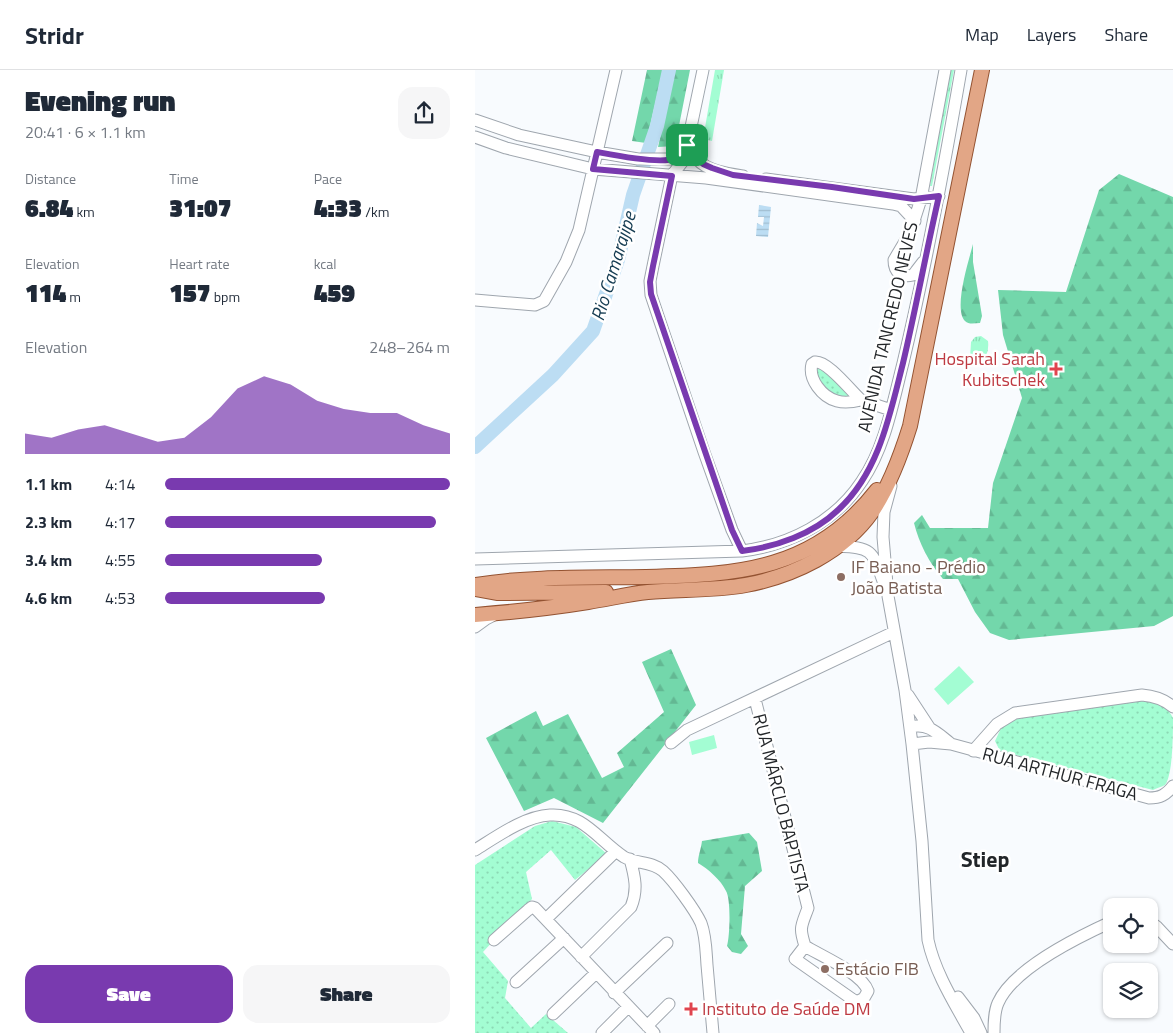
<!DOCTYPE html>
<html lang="en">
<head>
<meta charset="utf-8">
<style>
	:root { --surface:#fff; --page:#f6f6f7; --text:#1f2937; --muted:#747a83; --line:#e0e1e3; --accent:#793aaf }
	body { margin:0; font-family:"Titillium Web",sans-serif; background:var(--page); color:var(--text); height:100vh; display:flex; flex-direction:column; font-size:19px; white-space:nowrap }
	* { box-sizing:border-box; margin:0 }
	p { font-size:16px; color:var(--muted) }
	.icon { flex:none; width:28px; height:28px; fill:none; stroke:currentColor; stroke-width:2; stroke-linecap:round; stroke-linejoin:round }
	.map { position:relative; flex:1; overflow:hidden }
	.panel { display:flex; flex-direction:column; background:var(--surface); width:475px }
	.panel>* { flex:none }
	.controls { position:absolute; left:628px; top:828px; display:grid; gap:10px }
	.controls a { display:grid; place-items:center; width:55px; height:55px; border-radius:10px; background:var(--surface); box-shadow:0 1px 4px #0004; font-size:25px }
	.pin { position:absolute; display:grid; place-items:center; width:42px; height:42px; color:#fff; margin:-21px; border-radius:10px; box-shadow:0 2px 8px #0006 }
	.round { display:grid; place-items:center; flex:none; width:52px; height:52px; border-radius:15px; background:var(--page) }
	.summary { display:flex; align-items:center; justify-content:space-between; height:85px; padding:0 25px }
	h1 { font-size:28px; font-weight:800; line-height:38px }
	.stats { display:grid; grid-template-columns:repeat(3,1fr); gap:8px; height:85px; padding:5px 25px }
	.stats div { display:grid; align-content:center }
	.stats b { font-size:25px; font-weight:800 }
	.stats small { font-size:14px; font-weight:400 }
	.stats p { font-size:14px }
	.chart { height:140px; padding:10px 25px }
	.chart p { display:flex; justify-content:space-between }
	.chart svg { width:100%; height:90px; margin-top:5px; fill:var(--accent); opacity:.7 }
	.action { display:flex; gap:10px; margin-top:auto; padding:10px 25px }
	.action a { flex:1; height:58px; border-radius:15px; background:var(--accent); color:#fff; font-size:20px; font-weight:800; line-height:58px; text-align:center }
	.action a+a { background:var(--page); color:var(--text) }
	ul { padding:0 25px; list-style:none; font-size:16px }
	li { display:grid; grid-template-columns:80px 60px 1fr; align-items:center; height:38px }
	li i { height:12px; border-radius:6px; background:var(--accent) }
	header { display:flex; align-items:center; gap:30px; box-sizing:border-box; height:70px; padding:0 25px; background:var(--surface); border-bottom:1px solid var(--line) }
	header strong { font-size:24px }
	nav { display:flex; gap:28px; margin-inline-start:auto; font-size:18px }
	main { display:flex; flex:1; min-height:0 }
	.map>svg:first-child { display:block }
</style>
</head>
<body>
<header>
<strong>Stridr</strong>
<nav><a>Map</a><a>Layers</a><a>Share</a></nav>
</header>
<main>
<section class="panel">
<div class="summary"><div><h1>Evening run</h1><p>20:41 · 6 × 1.1 km</p></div><a class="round"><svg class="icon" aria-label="share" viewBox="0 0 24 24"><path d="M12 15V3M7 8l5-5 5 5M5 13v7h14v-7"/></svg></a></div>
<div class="stats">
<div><p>Distance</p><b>6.84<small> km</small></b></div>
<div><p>Time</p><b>31:07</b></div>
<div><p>Pace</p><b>4:33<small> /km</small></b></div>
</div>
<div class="stats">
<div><p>Elevation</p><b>114<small> m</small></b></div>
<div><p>Heart rate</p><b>157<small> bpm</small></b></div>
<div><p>kcal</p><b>459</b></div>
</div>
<div class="chart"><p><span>Elevation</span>248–264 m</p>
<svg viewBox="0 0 160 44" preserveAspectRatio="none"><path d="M0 44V34L10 36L20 32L30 30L40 34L50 38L60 36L70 26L80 12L90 6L100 10L110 18L120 22L130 24L140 24L150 30L160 34V44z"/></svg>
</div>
<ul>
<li><b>1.1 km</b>4:14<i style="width:100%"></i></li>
<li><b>2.3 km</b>4:17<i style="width:95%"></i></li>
<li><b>3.4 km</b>4:55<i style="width:55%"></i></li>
<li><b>4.6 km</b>4:53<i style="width:56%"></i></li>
</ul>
<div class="action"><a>Save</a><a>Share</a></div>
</section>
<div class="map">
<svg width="698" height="963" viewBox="0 0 698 963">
	<defs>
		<pattern id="grass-tufts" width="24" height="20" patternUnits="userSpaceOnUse" patternTransform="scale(1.25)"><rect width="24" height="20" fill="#a3fdd3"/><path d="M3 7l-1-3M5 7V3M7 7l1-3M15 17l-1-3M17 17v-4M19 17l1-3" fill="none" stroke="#8cd9b5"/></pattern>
		<pattern id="forest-firs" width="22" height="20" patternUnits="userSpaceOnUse" patternTransform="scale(1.25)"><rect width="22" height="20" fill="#73d7ab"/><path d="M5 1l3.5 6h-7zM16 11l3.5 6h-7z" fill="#63b893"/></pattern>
		<pattern id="park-dots" width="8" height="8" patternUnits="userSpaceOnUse" patternTransform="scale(1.25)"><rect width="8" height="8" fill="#a3fdd3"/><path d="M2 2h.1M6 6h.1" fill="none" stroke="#8cd9b5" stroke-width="1.8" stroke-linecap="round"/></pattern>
		<pattern id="water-rules" width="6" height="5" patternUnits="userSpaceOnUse" patternTransform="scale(1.25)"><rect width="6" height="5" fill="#bcddf3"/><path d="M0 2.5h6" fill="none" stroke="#a1bed0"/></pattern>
	</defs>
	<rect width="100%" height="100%" fill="#f8fbfe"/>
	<path fill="url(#grass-tufts)" d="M240 0H249L237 71 228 69Z
		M475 0H479L457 116H455Z
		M506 266 513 271C514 279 512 286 507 293L502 294 495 289 496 272 500 267Z"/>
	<path fill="url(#forest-firs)" d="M172 0H188L171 73 157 71Z
		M200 0H215L200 76 183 77Z
		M644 104 698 127V546L679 556 534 570 515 563 500 542 483 509H468C454 493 444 473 439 453L447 445 455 458H513L518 413 547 328 528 265 523 220 591 222 624 120Z
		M498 174V192L507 246 505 253C500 253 494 255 490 251 478 239 494 190 498 174Z
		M196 579 221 635 128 753 79 728 49 741 11 668 61 641 68 656 93 644 127 708 149 697 142 683 189 642 167 592Z
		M274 763 282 772 287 801 270 816 266 864 273 876 266 884 257 882 252 876C255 865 256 829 251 821 246 810 233 799 223 793 223 786 226 779 227 771Z"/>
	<path fill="url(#park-dots)" d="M342 295 382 329H368L347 319 339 296Z
		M673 629C684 633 693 637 698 648 698 663 698 705 690 715 687 717 681 718 678 720L525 681 520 671 528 654 542 646Z
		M77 751 101 757 132 784 100 810 76 780 51 802 57 829 8 882 33 911 30 928 56 958 71 944 93 963H0V795L60 756Z"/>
	<path fill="#a3fdd3" d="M484 596 499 612 473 635 459 619Z
		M239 665 242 678 217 685 214 672Z"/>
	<path fill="url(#water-rules)" d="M284 135 296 137 293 167 281 166 282 153 288 156 289 147H283Z"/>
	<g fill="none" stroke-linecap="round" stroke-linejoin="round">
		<path stroke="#bcddf3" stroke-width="14" d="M0 377 78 305 118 261 143 190 158 125 182 56 194 0"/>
		<defs>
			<path id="minor" d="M228 0 209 90 197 105 178 196 175 211 176 225 229 382 257 460 267 481
				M0 50 44 65 122 82 163 89H196L203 85 211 76
				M0 67 31 78 118 99 231 108 418 134 426 136 440 151
				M217 67C218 75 218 84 223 90 232 101 255 104 268 106
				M291 109 439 129 464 126
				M448 192 438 205C426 208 419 202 419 190L435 163 446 129 470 0
				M0 230 60 235 69 231 73 224 91 192 104 160 141 0
				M340 292C352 290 376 321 386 330 378 332 369 333 362 331 347 327 333 309 337 294Z
				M386 330 416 340
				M416 416 409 442 408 467 413 526 430 620 437 674 447 771 453 870C460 903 480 934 496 963
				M363 476C396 478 397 479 408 511
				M0 489 267 481C315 475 360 452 387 411 410 378 418 332 428 293 451 197 469 98 486 0
				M0 557 11 549 19 545
				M433 625 454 657
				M280 629 333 838C326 857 324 857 330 876 346 886 387 903 393 921L389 928 382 932 377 929 320 889 330 876
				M435 657C453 653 461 662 475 673
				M196 673 212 660 419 562
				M437 674 454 672 476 674 674 728C685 728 691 725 698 716
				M498 681 522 654 540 643 667 625C679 626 689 629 698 637
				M0 780C21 767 50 746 75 745 109 743 123 770 149 787 161 794 177 791 188 801 199 811 220 840 226 853 231 866 231 881 232 895 234 918 236 940 238 963
				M72 848 141 781
				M674 851 682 857 698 874
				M19 870 53 840 57 837 60 838 179 963
				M106 887 156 837C163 820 160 807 155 789
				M41 912 89 868
				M139 923 192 873
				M483 927 499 948 506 963
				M78 944 121 903
				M172 956 194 934
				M127 963 153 937
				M519 963C519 953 519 942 523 933 538 899 603 867 636 852"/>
			<path id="major" d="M0 515C56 506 114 508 171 507 264 505 340 500 402 420
				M0 519 23 523 131 522
				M0 545C38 542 76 538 113 532 133 529 153 524 173 522 205 519 239 521 271 515 318 506 369 482 397 442 414 417 426 385 435 356L507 0"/>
		</defs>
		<use href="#minor" stroke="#9fa6ae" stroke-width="13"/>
		<use href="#major" stroke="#935231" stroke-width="16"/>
		<use href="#minor" stroke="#fff" stroke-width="11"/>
		<use href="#major" stroke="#e2a686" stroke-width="14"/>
	</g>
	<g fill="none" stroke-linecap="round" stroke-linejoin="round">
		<defs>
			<path id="route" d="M216 58 218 79 223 89 228 94 237 98 258 105 357 117 439 129 464 126C451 182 441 238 428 293 415 344 404 403 363 440 338 464 301 477 267 481L257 460 176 224 175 212 178 196 197 106 118 99 122 82C138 85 187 95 200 88 211 81 214 70 216 58Z"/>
		</defs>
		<use href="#route" stroke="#fff" stroke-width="10"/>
		<use href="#route" stroke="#793aaf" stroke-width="6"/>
	</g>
	<g fill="#e0444e" stroke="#fff" stroke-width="2">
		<path d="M578.5 291.5h5v5h5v5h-5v5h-5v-5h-5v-5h5z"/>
		<path d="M213.5 931.5h5v5h5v5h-5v5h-5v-5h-5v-5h5z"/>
	</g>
	<g fill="#8d6e63" stroke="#fff" stroke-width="2">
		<circle cx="366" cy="507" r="5"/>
		<circle cx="350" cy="899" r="5"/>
	</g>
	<g text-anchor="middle" stroke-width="5" stroke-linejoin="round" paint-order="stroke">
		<g font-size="18" fill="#232629" stroke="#fff">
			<text transform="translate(413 257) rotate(-77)" y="6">AVENIDA TANCREDO NEVES</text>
			<text transform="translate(585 704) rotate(15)" y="6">RUA ARTHUR FRAGA</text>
			<text transform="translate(306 733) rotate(76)" y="6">RUA MÁRCLO BAPTISTA</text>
		</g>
		<g font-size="18" fill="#be3a42" stroke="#fff" text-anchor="end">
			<text x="570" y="295">Hospital Sarah<tspan x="570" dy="21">Kubitschek</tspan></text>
			<text x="227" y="945" text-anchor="start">Instituto de Saúde DM</text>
		</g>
		<g font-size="18" fill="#785e54" stroke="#fff" text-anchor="start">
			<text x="376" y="503">IF Baiano - Prédio<tspan x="376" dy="21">João Batista</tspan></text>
			<text x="360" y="905">Estácio FIB</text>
		</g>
		<g font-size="19" font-style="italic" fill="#143b51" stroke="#fff">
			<text transform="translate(138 196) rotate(-73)" y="7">Rio Camarajipe</text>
		</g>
		<g font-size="22" font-weight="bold" fill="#232629" stroke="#fff">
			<text x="510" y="797">Stiep</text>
		</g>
	</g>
</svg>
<div class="controls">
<a><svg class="icon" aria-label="locate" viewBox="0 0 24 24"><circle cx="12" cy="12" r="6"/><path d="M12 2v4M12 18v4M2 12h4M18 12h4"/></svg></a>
<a><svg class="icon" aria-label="layers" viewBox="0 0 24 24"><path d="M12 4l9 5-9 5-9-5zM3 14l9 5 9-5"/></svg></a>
</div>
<div class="pin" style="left:212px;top:75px;background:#1e9e55"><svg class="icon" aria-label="arrive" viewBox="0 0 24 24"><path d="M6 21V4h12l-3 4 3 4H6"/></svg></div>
</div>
</main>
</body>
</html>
